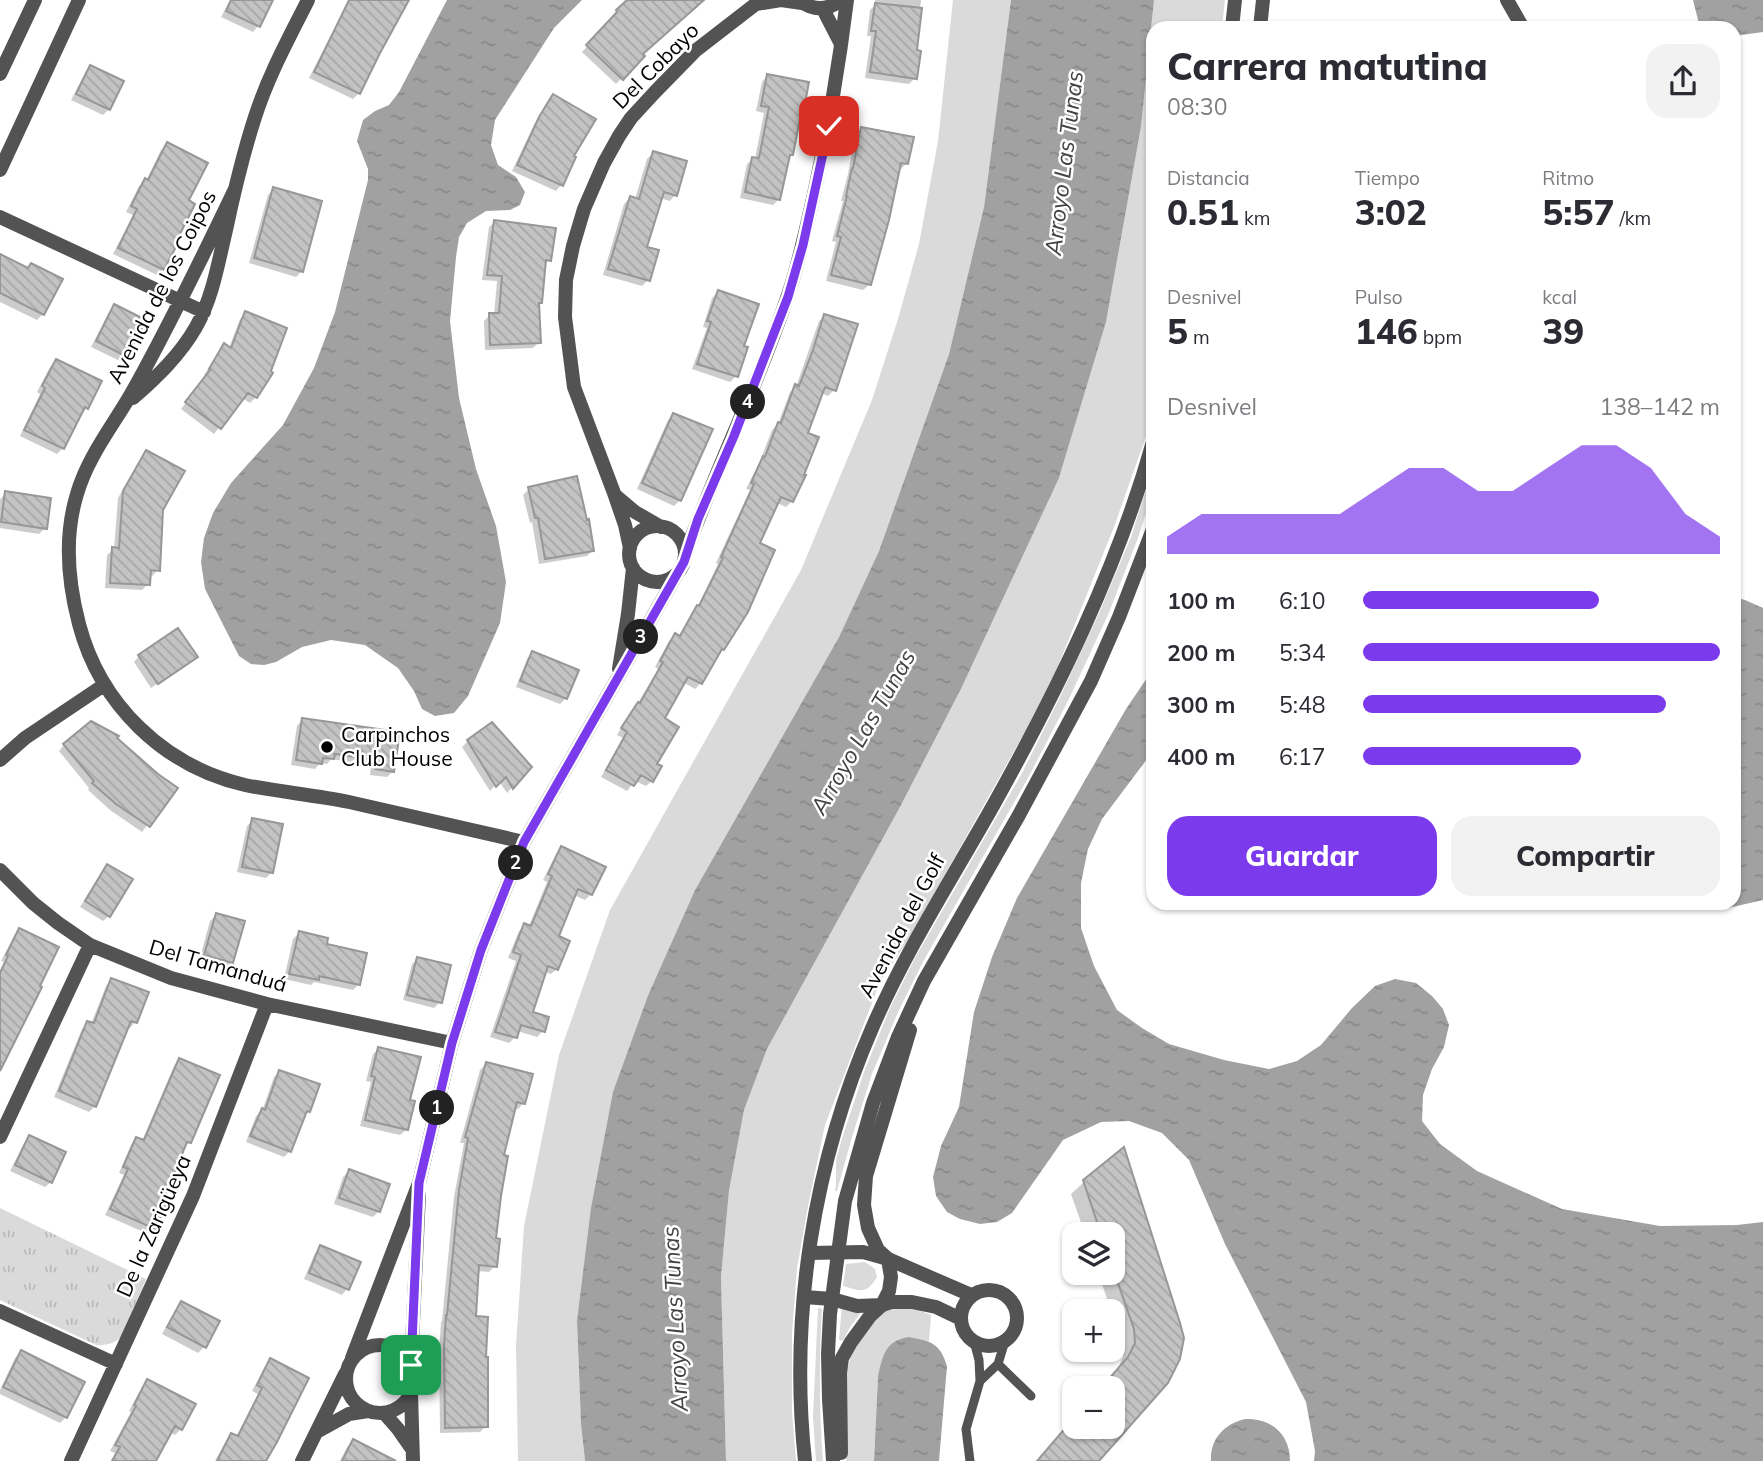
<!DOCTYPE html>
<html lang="es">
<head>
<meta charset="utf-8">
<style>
	:root { --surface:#fff; --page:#f2f2f3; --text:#2b2b33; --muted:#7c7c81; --accent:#7c3aed }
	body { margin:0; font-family:Mulish,sans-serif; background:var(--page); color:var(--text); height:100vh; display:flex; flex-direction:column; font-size:26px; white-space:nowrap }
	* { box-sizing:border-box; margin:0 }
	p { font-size:23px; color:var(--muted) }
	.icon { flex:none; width:38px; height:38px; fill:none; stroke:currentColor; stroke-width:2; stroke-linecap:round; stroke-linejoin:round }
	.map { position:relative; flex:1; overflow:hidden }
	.side { position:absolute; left:1146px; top:21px; width:595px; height:889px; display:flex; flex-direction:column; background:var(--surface); border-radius:21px; box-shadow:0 2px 5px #0004 }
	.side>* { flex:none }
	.tools { position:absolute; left:1062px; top:1222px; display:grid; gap:14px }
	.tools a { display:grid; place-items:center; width:63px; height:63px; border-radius:14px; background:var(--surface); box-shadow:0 2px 5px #0004; font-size:35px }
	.pin { position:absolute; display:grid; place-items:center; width:60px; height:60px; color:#fff; margin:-30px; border-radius:14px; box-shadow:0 4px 10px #0006 }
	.km { position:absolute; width:35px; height:35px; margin:-18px; border-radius:50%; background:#222; color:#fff; font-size:19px; line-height:35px; text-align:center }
	.round { display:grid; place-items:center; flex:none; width:74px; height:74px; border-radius:21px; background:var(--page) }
	.overview { display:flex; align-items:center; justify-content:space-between; height:119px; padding:0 21px }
	h1 { font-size:38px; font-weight:800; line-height:52px }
	.figures { display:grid; grid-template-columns:repeat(3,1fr); gap:10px; height:119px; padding:7px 21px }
	.figures div { display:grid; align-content:center }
	.figures b { font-size:35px; font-weight:800 }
	.figures small { font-size:19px; font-weight:400 }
	.figures p { font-size:19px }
	.chart { height:196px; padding:14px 21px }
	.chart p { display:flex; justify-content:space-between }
	.chart svg { width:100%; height:126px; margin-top:7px; fill:var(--accent); opacity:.7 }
	.primary-button { display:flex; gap:14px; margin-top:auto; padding:14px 21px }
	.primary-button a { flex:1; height:80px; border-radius:21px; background:var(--accent); color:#fff; font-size:28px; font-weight:800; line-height:80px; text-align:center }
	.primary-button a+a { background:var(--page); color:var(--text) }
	ul { padding:0 21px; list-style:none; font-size:23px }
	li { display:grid; grid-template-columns:112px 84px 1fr; align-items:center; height:52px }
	li i { height:18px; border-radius:9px; background:var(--accent) }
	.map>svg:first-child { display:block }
</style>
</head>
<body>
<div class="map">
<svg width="1763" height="1461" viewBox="0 0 1763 1461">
	<defs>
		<pattern id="park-tufts" width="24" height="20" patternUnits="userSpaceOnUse" patternTransform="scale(1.75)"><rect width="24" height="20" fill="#dadada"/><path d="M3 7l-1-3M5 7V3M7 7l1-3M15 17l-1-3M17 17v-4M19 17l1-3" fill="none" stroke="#b9b9b9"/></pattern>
		<pattern id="water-ripples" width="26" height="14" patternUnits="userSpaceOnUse" patternTransform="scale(1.75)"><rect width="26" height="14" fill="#a1a1a1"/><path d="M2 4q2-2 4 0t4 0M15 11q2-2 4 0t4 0" fill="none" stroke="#898989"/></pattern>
		<pattern id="building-back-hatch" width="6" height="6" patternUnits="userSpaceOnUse" patternTransform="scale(1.75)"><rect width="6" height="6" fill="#c3c3c3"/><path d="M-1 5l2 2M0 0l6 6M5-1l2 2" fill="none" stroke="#a6a6a6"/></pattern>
	</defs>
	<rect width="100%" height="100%" fill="#fff"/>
	<path fill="#dadada" d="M953 0H1011L984 207 949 354 879 551 839 637 695 890 649 993 577 1321 581 1424 585 1461H518L516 1346 524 1226 559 1055 610 910 801 570 872 400 898 319 919 244 938 141Z
		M1154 0H1225L1222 28H1153V412L1145 439 1114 527 1056 671 1026 730 907 942 880 982 825 1125 809 1201 797 1268 792 1333V1412L796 1461H726L721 1277 729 1191 744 1110 767 1049 900 807 961 689 1059 478 1106 322 1141 127Z
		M1153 468V492L1138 538 1108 615 1068 701 1028 778 924 960 899 1010 872 1074 852 1137 837 1191H835L836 1185V1160L843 1135 864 1072 890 1008 916 956 1021 775 1060 697 1100 611 1131 537Z
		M865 1262 875 1269 877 1277C866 1295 861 1291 843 1286L846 1264Z
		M842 1305 864 1308 849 1329 843 1341 839 1340Z
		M906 1305 931 1315 929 1341 909 1337 878 1376 874 1461H846V1374L852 1352 863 1332 890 1307Z
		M818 1308 822 1309C819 1360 819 1410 823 1461H816L813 1417Z"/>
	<path fill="url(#park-tufts)" d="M0 1208 146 1279 122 1336C114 1344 108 1345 96 1345L0 1300Z"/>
	<path fill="url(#water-ripples)" d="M447 0H582L554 28 495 120 491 145 498 165 516 177 525 192 520 205 510 210 486 211 467 223 459 237 456 257 450 321 459 398 476 469 496 526 506 582 500 623 468 696 454 713 435 716 422 709 414 691 398 668 365 645 331 640 302 647 276 662 264 665 251 664 239 656 205 589 201 562 204 538 213 513 231 483 283 425 314 368 335 312 368 180V169L357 141 363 120 375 111 389 105 399 92Z
		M1011 0H1154L1141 127 1106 322 1059 478 961 689 900 807 767 1049 744 1110 729 1191 721 1277 726 1461H585L581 1424 577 1321 591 1208 613 1092 649 993 695 890 839 637 879 551 949 354 984 207Z
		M1693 0H1763V32L1734 36V28H1700Z
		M1734 597 1745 600 1763 608V900L1728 908 1687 907 1659 903H1734Z
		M1153 669V751L1102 819 1088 849 1081 883V928L1094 966 1117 1010 1142 1028 1169 1044 1224 1060 1269 1069 1297 1061 1321 1045 1352 1008 1375 986 1395 979 1416 983 1432 996 1443 1009 1449 1025 1444 1047 1432 1069 1423 1095 1422 1121 1440 1144 1477 1171 1562 1209 1660 1226 1737 1225 1763 1222V1461H1314L1315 1451 1306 1402 1225 1244 1189 1160 1162 1133 1129 1121 1101 1122 1063 1140 1012 1213 997 1222 980 1224 960 1219 947 1212 936 1196 933 1177 941 1146 959 1107 974 1012 992 957 1017 898 1126 709Z
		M909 1337C931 1341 940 1343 947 1366L939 1461H874L878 1376C883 1355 885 1341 909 1337Z
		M1245 1419C1271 1418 1290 1434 1290 1461H1211C1210 1439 1224 1424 1245 1419Z"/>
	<path fill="#0003" d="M230 0H271L258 26 253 32 221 17Z
		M349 0H407L359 93 353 99 309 78Z
		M630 0H703L641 54 643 56 616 84 582 52 613 19 612 17Z
		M875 0H921L915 52V78L909 84 865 78 871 36H867L870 10 875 5Z
		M90 67 109 109 103 115 71 100 85 73Z
		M767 76 802 113 799 116 791 154 787 158 779 199 773 205 740 198 747 164 753 159H755L764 113 756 111 762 82Z
		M553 96 572 157 561 185 556 191 512 171 534 125 547 102Z
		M861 129 907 163 901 169H898L869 285 863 290 826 281 836 242 832 241 843 201H841L848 174 855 135Z
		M167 144 186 201 163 269 157 275 113 254 133 215 126 212 139 186 146 181 161 150Z
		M653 153 675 195 670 201 660 198 645 248 657 252 648 280 642 286 603 275 624 204 630 198 635 199 647 159Z
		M274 189 302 271 296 277 249 263 268 195Z
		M495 222 549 260 544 265 540 302 537 305 539 342 533 348 485 350 484 321 490 315H494L497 281 482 280 489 227Z
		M0 256 27 270 43 314 37 320 0 302Z
		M718 292 742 347 746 348 736 376 730 382 692 369 707 328 703 327 712 298Z
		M115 306 126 356 120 361 91 347 109 312Z
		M246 313 270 373 256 397 250 403 242 398 214 434 181 409 206 376 204 375 219 351 225 346 229 348 240 319Z
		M825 316 834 390 828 396 821 393 806 434 792 501 786 507 777 503 758 544 723 649 717 655 701 683 695 689 683 682 662 719 652 781 646 786 635 781 627 791 601 777 623 738 617 735 632 710 638 703 658 669 655 667 669 641 675 635 678 637 692 613 697 608 718 564 716 563 750 490 746 489 760 461 772 430 778 424 790 392 796 387 819 321Z
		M56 361 87 408 81 414 63 448 57 454 20 436 40 394 37 392 50 367Z
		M673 415 680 500 674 506 637 489 668 420Z
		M146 452 161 509 158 570 152 576H149L148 584 142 590 105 588 107 555 114 549 118 498 141 458Z
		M529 489 593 550 587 556 539 564 532 522 530 523 523 495Z
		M6 493 45 528 39 534 0 528V499Z
		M532 653 566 698 560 704 516 687 527 659Z
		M139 656 190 662 151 688 134 662Z
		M302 720 398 734 393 771 387 777 370 775 371 765 331 759 327 764 320 763 315 769 291 765 297 726Z
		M115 738 157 775 175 788 142 832 110 810 88 790 89 788 59 751 64 745Z
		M468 741 530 767 507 793 499 781 490 791 462 747Z
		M253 820 272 872 266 878 237 872 247 826Z
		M562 848 591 894 585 900 574 895 556 937 557 969 551 974 544 972 531 1013 543 1031 537 1037 517 1031 515 1037 509 1043 490 1037 516 961 508 958 519 931 525 925 529 926 547 882 543 880 556 854Z
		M108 866 109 916 103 921 80 907 102 872Z
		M216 915 232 962 226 968 199 961 210 921Z
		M19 930 0 1070V970L4 962 1 961 14 936Z
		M299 933 325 945 359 984 353 990 314 982 311 985 284 979 293 939Z
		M417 959 440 1002 434 1008 403 1000 412 964Z
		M111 980 135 1022 130 1028 127 1027 95 1106 89 1112 54 1097 82 1029 88 1023 91 1024 106 986Z
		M379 1049 408 1101 412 1102 406 1130 400 1135 360 1126 371 1082 366 1081 373 1054Z
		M179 1060 189 1142 182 1149 162 1198 154 1228 148 1234 105 1215 124 1175 119 1173 131 1145 136 1139 142 1141 174 1066Z
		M486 1064 524 1103 518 1109 514 1108 502 1156 494 1240 495 1266 489 1272 477 1271 474 1318 486 1426 480 1432 440 1433 439 1353 441 1322 442 1321 454 1197 464 1143H460L480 1070Z
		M279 1072 309 1111 304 1116 290 1151 284 1157 246 1142 256 1116 262 1111 274 1077Z
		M29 1137 51 1182 45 1187 10 1171 24 1143Z
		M349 1171 379 1211 373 1217 334 1204 343 1177Z
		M1084 1182 1182 1338 1097 1461H1037L1074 1419V1426H1113L1116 1372 1123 1357 1122 1343 1113 1316V1311H1111L1098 1272H1113V1234H1085L1071 1194Z
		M321 1248 347 1289 342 1295 304 1279 315 1253Z
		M181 1303 204 1347 198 1353 162 1334 176 1309Z
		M21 1352 83 1382 66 1417 60 1423 0 1394V1390L15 1358Z
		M271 1360 264 1461H215L226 1441 232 1435 236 1437 258 1394 252 1391 265 1366Z
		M148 1381 181 1429 175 1435 170 1432 154 1461H111L115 1453 110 1451 131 1412 129 1411 142 1387Z
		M353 1441 383 1461H340L347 1447Z"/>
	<path fill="url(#building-back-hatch)" stroke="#979797" stroke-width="2" d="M231 0H273L260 27 226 11Z
		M349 0H409L380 53 360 94 314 72Z
		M627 0H704L643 54 645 56 623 80 586 45 617 12 616 10Z
		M875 3 922 8 917 50 921 51 917 79 870 72 876 31H871Z
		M90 65 124 81 110 110 76 94Z
		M767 74 809 82 803 114 801 113 793 155H790L780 200 745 192 752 157 759 158 769 107 761 106Z
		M553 94 596 119 574 156 576 157 563 186 517 165 539 117Z
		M861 127 914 137 908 164 901 163 889 220 871 285 831 275 841 237 837 236 847 196H846L852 168H853Z
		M167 142 208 163 189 200 195 204 176 242 178 243 164 270 118 248 137 209 131 206 145 178 148 180Z
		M653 151 687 161 677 196 664 192 647 247 659 250 650 281 608 269 630 196 639 199Z
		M273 187 322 201 303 272 254 258Z
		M494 220 556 228 551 261 546 260 542 303H539L541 343 490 345 489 313H499L502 276 487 275Z
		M0 254 28 268 31 263 63 279 44 315 0 293Z
		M718 290 759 304 744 346 748 347 738 377 697 364 711 322 707 321Z
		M114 304 146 320 127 357 96 341Z
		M245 311 287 328 271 371 273 373 257 398 248 393 221 429 185 402 210 370 209 369 224 343 231 348Z
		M824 314 858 324 836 391 825 387 808 433 819 437 804 475H806L793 502 781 497 760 543 775 550 748 612 724 650 722 649 702 684 688 677 665 718 679 727 657 764 662 766 653 782 641 775 634 786 606 770 627 732 621 728 638 702 640 703 663 662 660 661 675 633 680 636 697 605 699 606 723 558 721 557 754 484 751 483 763 456 765 457 778 422 781 423 795 384 799 386 813 350Z
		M56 359 102 381 88 409 85 407 64 449 24 430 45 388 42 386Z
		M673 413 713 429 681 501 642 483Z
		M146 450 185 471 163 510 160 571 151 570 150 585 110 583 112 547 119 548 123 491Z
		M577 476 587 520 589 519 594 551 545 559 538 518H535L528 487Z
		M5 491 51 498 47 529 1 522Z
		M178 628 198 657 158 684 138 655Z
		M532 651 579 670 567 699 520 681Z
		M302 718 400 732 394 772 375 769 376 760 335 754 334 759 323 758 322 764 296 760Z
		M91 721 119 736 117 738 158 774 178 788 150 827 116 804 92 783 94 781 63 744Z
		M492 722 532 767 513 789 506 777 496 787 467 740Z
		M252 818 283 824 273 873 242 867Z
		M561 846 606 867 592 895 578 889 559 936 570 941 558 970 548 966 533 1012 549 1017 545 1032 521 1025 517 1038 495 1032 521 955 513 952 524 923 531 926 552 876 548 874Z
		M107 864 133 879 110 917 85 901Z
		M216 913 245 921 233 963 204 955Z
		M19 928 59 947 40 986 42 987 0 1071V973L8 956 6 955Z
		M299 931 328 938 327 944 367 953 360 985 319 976V980L289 974Z
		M417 957 451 965 442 1003 407 995Z
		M111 978 149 992 137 1023 131 1021 96 1107 59 1091 87 1021 94 1023Z
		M378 1047 421 1057 410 1100 415 1101 408 1130 365 1120 375 1077 371 1076Z
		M179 1058 220 1075 191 1143 187 1142 164 1198 169 1199 155 1229 110 1209 128 1169 123 1167 136 1137 144 1140Z
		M486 1062 533 1074 525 1104 517 1102 504 1155 508 1156 501 1196 496 1238 500 1239 497 1267 479 1265 476 1316 488 1317 486 1357H488V1427L445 1428 444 1346 446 1315H447L459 1190 468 1138 465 1137Z
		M279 1070 320 1084 310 1112 307 1111 291 1152 250 1136 262 1108 265 1110Z
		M29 1135 66 1152 52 1183 15 1165Z
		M1124 1147 1180 1323 1184 1338 1180 1359 1168 1383 1099 1461H1037L1067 1426H1113V1388H1101L1128 1357 1135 1343 1134 1329 1113 1269V1234H1101L1083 1180Z
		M349 1169 390 1184 380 1212 339 1198Z
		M320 1245 361 1262 349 1290 309 1273Z
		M181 1301 220 1321 206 1348 167 1327Z
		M21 1350 85 1382 67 1418 3 1387Z
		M270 1358 309 1378 277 1442 266 1461H217L231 1433 238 1436 262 1388 257 1385Z
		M147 1379 196 1404 182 1430 175 1426 156 1461H112L120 1447 115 1445 136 1406 134 1405Z
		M353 1439 396 1461H342Z"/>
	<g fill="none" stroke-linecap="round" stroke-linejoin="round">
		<path stroke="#535353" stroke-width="9" d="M998 1364 1031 1396
			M980 1381 998 1364 1005 1341
			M970 1461 966 1429 980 1381 979 1360 974 1341"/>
		<path stroke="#535353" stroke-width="14" d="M799 0C813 11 827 11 841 0
			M1507 0 1523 28
			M756 4 781 0 802 3
			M823 9 841 44
			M0 170 79 0
			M235 189C203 256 171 322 135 387 116 422 88 455 77 494 64 536 68 582 79 624 100 704 163 766 245 785 279 792 315 795 349 802 408 815 466 829 524 842
			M0 217 204 312
			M133 398C157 377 180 355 196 327 213 297 218 263 226 230 234 192 243 154 255 117 268 76 289 38 308 0
			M616 496 635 512 661 527
			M629 554a28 28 0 1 1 56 0a28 28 0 1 1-56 0Z
			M630 548 625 525 614 493 574 387 565 317 566 280 573 246 584 209 604 163 619 136 631 118 655 92 695 51 761 0
			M685 555C716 468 758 385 787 298 799 264 806 229 814 194 828 130 839 66 847 0
			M619 669 628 614 633 568
			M0 760 25 738 104 685
			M0 870 33 903 58 923 90 945 171 978 267 1004 452 1043
			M0 1137 90 945
			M810 1253 863 1252 888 1259 971 1295
			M961 1318a28 28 0 1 1 56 0a28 28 0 1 1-56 0Z
			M804 1297 832 1299 857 1306 882 1305 891 1302H912L936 1307 961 1319
			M0 1311 116 1364
			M346 1379a34 34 0 1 1 68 0a34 34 0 1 1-68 0Z
			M352 1358 419 1183 452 1043 481 950 524 842 677 574
			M411 1365 419 1195
			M411 1393 413 1461
			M384 1413 398 1429 412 1449
			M318 1431 349 1414 368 1411
			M71 1461 193 1196 267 1004
			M302 1461 345 1374"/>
		<path stroke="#535353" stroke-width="14" d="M1232 28 1235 0
			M1260 28 1263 0
			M0 74 35 0
			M841 1453 840 1373 842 1358 851 1342 870 1316 882 1305 889 1291 891 1277 888 1259 878 1250 868 1228 864 1205 866 1176 910 1030
			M805 1461C789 1314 814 1161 873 1026 907 948 953 877 994 804 1058 689 1117 569 1153 442
			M833 1461 829 1399 828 1354 830 1314 845 1201 873 1103 898 1037 924 981 1019 815 1091 681 1119 617 1153 529"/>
	</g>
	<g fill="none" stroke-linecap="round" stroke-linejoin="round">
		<defs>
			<path id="route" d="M411 1365 419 1183 452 1043 481 950 524 842 684 562 698 519 734 436 788 297 803 245 829 126"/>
		</defs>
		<use href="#route" stroke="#fff" stroke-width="14"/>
		<use href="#route" stroke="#7c3aed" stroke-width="9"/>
	</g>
	<circle fill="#000" stroke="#fff" stroke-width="2.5" cx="327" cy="747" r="7"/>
	<g text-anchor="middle" stroke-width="5" stroke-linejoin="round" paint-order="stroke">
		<g font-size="21" fill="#000" stroke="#fff">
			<text transform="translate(656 66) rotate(-45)" y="7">Del Cobayo</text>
			<text transform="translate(162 287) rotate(-63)" y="7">Avenida de los Coipos</text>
			<text transform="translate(902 926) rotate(-62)" y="7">Avenida del Golf</text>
			<text transform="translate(218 966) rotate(16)" y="7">Del Tamanduá</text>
			<text transform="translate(154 1226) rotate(-66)" y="7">De la Zarigüeya</text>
		</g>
		<g font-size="21" fill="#000" stroke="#fff" text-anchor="start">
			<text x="341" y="742">Carpinchos<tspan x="341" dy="24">Club House</tspan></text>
		</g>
		<g font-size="23" font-style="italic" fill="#424242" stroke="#fff">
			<text transform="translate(1064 163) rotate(-83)" y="8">Arroyo Las Tunas</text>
			<text transform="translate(863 732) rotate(-60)" y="8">Arroyo Las Tunas</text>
			<text transform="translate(675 1319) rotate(-93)" y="8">Arroyo Las Tunas</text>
		</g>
	</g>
</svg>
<div class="tools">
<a><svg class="icon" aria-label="layers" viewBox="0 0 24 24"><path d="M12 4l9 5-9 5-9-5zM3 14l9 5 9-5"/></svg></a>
<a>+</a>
<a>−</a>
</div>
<div class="pin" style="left:411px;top:1365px;background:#1e9e55"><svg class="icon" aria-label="arrive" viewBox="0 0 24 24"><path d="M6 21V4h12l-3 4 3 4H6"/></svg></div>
<div class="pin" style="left:829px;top:126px;background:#d93025"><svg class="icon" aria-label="check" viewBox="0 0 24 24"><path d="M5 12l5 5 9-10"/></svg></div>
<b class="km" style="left:437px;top:1108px">1</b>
<b class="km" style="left:516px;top:863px">2</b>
<b class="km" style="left:641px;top:637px">3</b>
<b class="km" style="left:748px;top:402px">4</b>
<section class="side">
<div class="overview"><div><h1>Carrera matutina</h1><p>08:30</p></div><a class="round"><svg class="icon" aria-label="share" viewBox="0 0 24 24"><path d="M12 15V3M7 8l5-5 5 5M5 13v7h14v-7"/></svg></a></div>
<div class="figures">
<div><p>Distancia</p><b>0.51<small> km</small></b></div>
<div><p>Tiempo</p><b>3:02</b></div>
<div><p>Ritmo</p><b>5:57<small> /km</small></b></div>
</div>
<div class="figures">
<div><p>Desnivel</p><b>5<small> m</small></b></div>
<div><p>Pulso</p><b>146<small> bpm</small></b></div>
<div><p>kcal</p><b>39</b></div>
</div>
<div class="chart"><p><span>Desnivel</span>138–142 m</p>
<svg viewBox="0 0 160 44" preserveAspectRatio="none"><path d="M0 44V38L10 30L20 30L30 30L40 30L50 30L60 22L70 14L80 14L90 22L100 22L110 14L120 6L130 6L140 14L150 30L160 38V44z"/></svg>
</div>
<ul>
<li><b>100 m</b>6:10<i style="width:66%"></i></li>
<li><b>200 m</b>5:34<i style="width:100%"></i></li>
<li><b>300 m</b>5:48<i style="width:85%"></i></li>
<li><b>400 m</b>6:17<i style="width:61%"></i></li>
</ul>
<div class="primary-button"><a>Guardar</a><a>Compartir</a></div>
</section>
</div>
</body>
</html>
